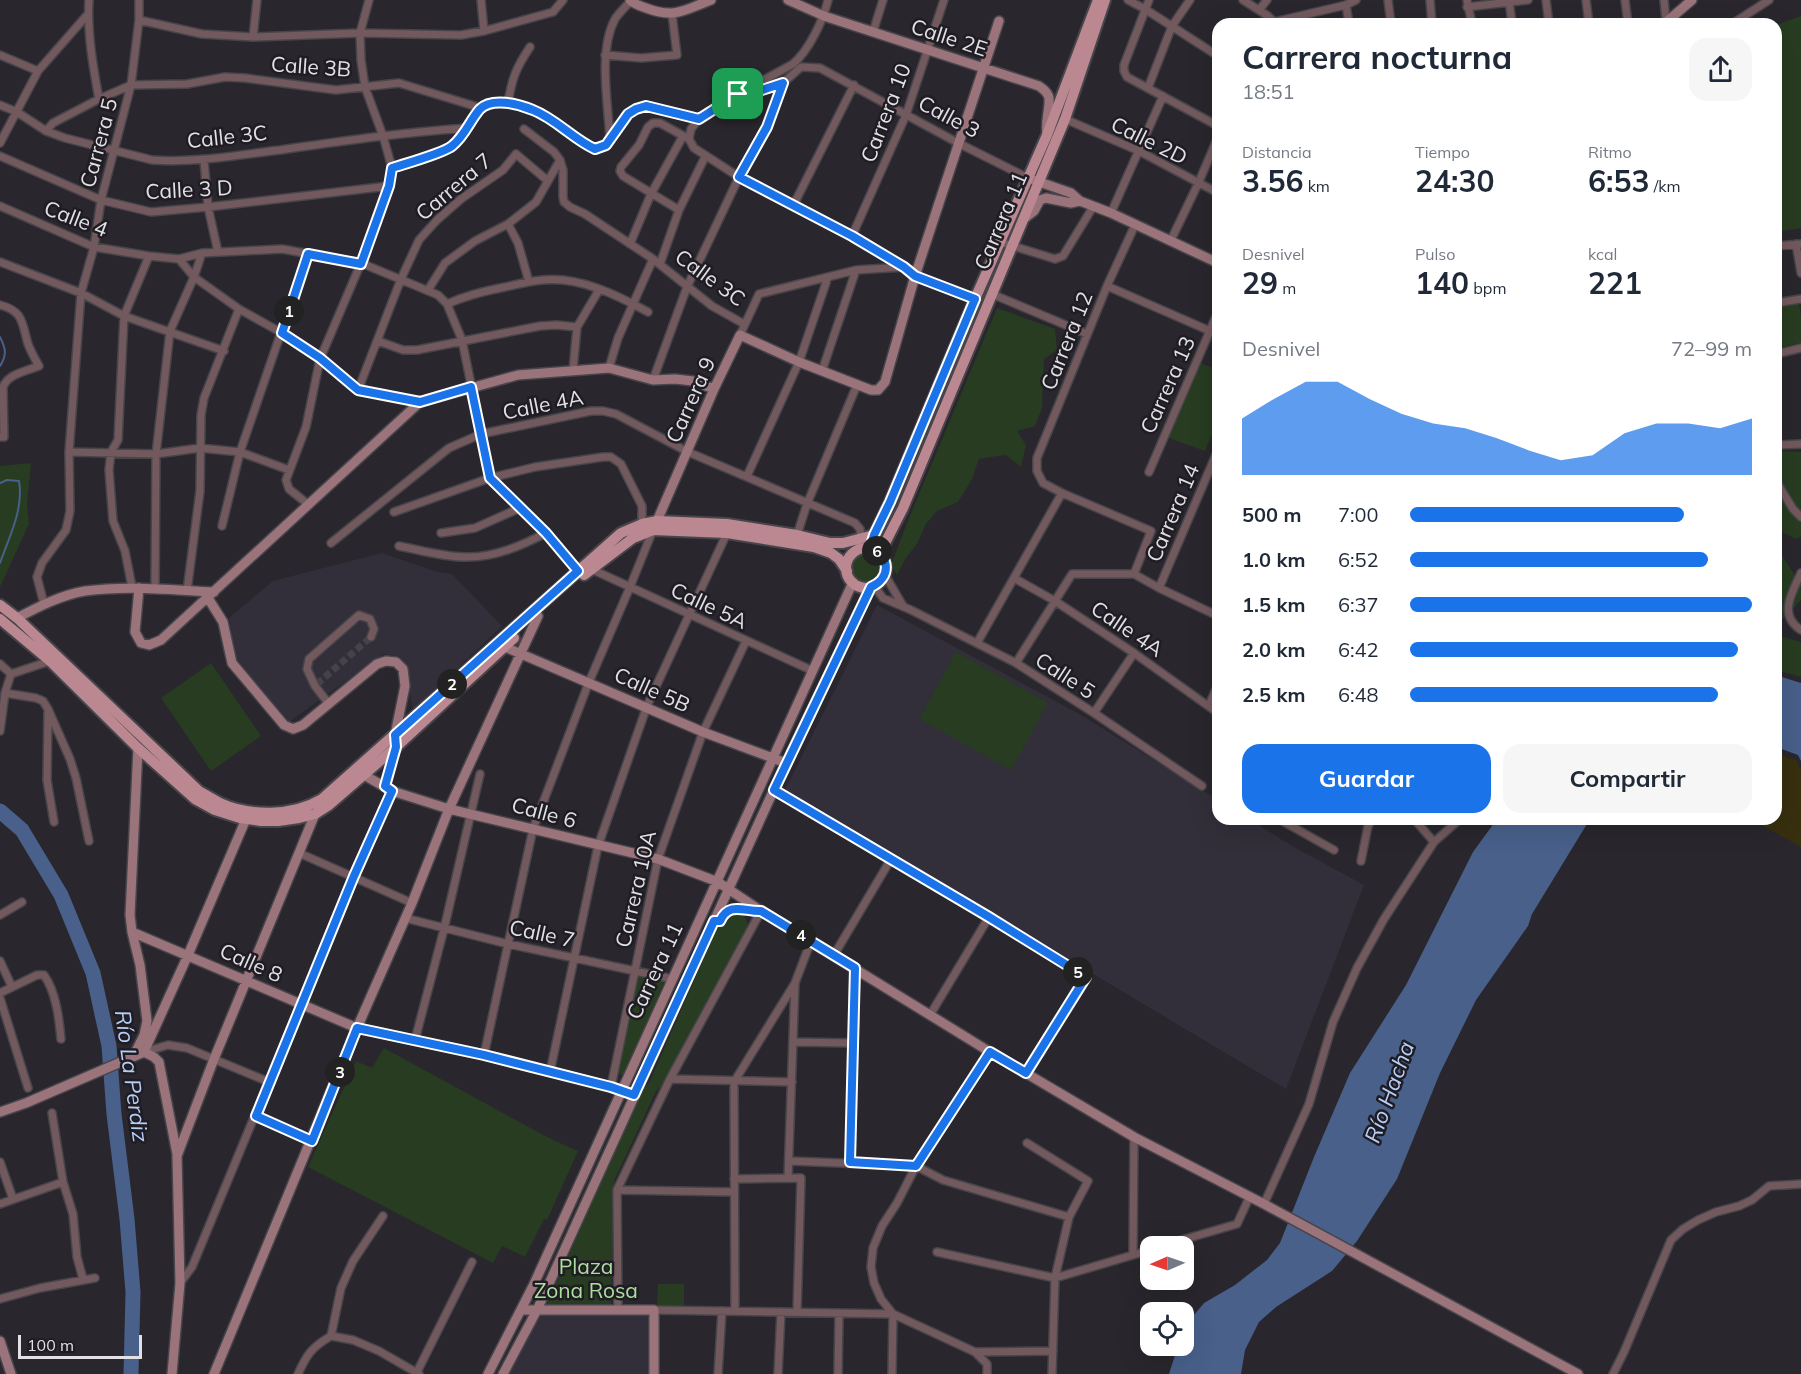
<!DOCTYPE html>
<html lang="es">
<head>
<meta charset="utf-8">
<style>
	:root { --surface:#fff; --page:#f6f6f7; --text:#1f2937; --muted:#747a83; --accent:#1a73e8 }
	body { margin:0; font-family:Mulish,sans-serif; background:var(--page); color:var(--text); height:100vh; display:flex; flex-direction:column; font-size:22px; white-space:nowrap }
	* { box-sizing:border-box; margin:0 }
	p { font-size:20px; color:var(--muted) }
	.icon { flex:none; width:33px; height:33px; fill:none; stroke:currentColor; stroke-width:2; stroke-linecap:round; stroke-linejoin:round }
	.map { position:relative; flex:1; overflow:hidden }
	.sheet { position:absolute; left:1212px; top:18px; width:570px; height:807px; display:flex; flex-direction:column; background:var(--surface); border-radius:18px; box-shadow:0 6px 24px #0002 }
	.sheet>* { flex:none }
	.needle { width:39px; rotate:268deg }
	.tools { position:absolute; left:1140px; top:1236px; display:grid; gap:12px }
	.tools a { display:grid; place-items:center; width:54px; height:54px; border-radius:12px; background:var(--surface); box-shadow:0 6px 24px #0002; font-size:30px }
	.scale { position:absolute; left:18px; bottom:15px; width:124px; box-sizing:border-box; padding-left:6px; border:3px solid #e2e1e5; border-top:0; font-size:16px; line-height:21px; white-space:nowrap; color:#e2e1e5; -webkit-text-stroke:4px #1f1d23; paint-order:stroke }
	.pin { position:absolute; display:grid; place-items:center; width:51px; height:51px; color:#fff; margin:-26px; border-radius:12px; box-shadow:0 3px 9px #0006 }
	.km { position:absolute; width:30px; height:30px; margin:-15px; border-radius:50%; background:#222; color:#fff; font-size:16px; line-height:30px; text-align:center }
	.round { display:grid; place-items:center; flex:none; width:63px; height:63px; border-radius:18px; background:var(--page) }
	.overview { display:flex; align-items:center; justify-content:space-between; height:102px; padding:0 30px }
	h1 { font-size:33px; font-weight:700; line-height:45px }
	.metrics { display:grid; grid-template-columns:repeat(3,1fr); gap:9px; height:102px; padding:6px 30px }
	.metrics div { display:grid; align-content:center }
	.metrics b { font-size:30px; font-weight:700 }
	.metrics small { font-size:16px; font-weight:400 }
	.metrics p { font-size:16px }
	.chart { height:168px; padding:12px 30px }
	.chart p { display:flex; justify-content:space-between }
	.chart svg { width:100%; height:108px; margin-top:6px; fill:var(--accent); opacity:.7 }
	.cta { display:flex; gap:12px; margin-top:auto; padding:12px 30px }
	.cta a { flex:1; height:69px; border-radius:18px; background:var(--accent); color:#fff; font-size:24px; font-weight:700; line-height:69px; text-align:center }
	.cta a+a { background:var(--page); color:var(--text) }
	ul { padding:0 30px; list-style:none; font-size:20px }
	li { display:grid; grid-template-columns:96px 72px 1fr; align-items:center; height:45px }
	li i { height:15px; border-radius:8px; background:var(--accent) }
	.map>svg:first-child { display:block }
</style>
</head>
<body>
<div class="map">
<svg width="1801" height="1374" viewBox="0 0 1801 1374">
	<rect width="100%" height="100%" fill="#29272d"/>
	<path fill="#332f3a" d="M382 553 437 572 452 574 502 626 413 710 408 684 400 656 383 654 289 722 235 660 229 618 273 581Z
		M877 605 1081 715 1218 800V819H1249L1292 846 1364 885 1286 1089 785 790Z
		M541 1313 650 1315 649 1374H509Z"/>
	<path fill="#273c21" d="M1801 16V228L1776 232V25Z
		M1799 303 1801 316V343L1776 348V307Z
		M997 308 1055 329 1057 350 1044 359 1042 408 1035 426 1017 431 1026 445 1021 467 1006 455 990 457 979 459 972 479 958 502 937 511 926 524 917 544 906 558 897 575 891 565 909 518Z
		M1198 362 1218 370V420L1205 451 1166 437Z
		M1776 451 1801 452V537L1796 539 1776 529Z
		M31 463 27 504 29 524 0 587V466Z
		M1776 539 1781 554 1801 585V600L1776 626Z
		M851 567a15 15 0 1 1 30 0a15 15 0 1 1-30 0Z
		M1776 635 1801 642V677L1776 670Z
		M956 652 1048 703 1011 770 919 719Z
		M211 663 261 736 211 771 161 698Z
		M736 912C745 915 747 918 748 927L665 1083 656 1091 614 1181 611 1305 547 1304 642 1090 649 1083 722 917Z
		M638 976 664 982 626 1073 621 1075 618 1070Z
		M384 1048 549 1138 578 1151 547 1220 544 1219 525 1257 502 1246 493 1263 308 1167 356 1061 372 1068Z
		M658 1284H684V1307L657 1306Z"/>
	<path fill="#372f0e" d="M1776 754 1796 760 1801 770V847L1751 819H1776Z"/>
	<path fill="#48608a" d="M1776 675 1801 683V761L1798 755 1776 747Z
		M1497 819H1590L1532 914 1528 926 1476 1000 1440 1073 1397 1179 1357 1241 1332 1271 1276 1307 1259 1322 1245 1350 1241 1374H1169L1178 1346H1184V1333L1194 1315 1204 1303 1235 1285 1267 1260 1280 1243 1314 1157 1350 1073 1406 985 1473 852Z"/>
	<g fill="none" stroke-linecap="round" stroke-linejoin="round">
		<path stroke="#48608a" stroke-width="2" d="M0 337C6 349 7 355 0 366
			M0 483 7 480 19 481C24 509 9 537 0 563"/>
		<path stroke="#48608a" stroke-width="15" d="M0 811 22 830 61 895 93 973 109 1046 114 1114 127 1219 133 1292 131 1374"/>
		<path stroke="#454349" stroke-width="7" stroke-dasharray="7 3.5" stroke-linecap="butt" d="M317 684 371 637"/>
		<defs>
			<path id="street" d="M89 0C87 32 93 67 99 99
				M481 0 484 31
				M1128 0 1145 9 1218 56
				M1149 0 1124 65V71L1127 77 1218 126
				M1243 0 1268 16 1274 22
				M1388 0 1391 24
				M1430 0 1432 24
				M1467 0 1472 24
				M1509 0 1512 24
				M1546 0 1549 24
				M1586 0 1589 24
				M1625 0 1628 24
				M1664 0 1666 21 1669 23
				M1346 5 1349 24
				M1467 7 1528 0
				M1259 10 1267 0
				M1306 15 1308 24
				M139 20 202 34 253 37 360 33 461 35 484 31 553 12 563 0
				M1274 22 1346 5 1356 0
				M1732 24 1769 0
				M873 32 883 0
				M253 37 257 0
				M0 55 38 71
				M605 55 641 58 677 55 672 14
				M1148 88 1172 26 1190 0
				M740 94 766 90 783 83
				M508 103C512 78 516 68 530 47
				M0 105 17 112 46 131 65 138 152 160C195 163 238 155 280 150 343 141 405 132 468 128
				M1065 119 1139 151 1218 193
				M524 129 554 152 560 160 563 170V197L564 202 570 207 585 214 653 259 712 306 744 324
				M46 131 53 123 99 99 131 85 187 84 225 77 245 78 336 90 399 83 481 108C506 95 538 110 560 125 572 132 582 143 595 149L606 145 628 114 636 109 646 106 699 119
				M610 139C608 103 598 51 615 19 619 13 625 7 630 2
				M689 139 691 129 699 119 738 94 793 64C809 50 823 21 828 0
				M0 143 38 71 88 14
				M0 156 101 200 151 212 208 207 389 186
				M204 160 208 207 218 252
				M392 168 451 147 468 128 481 108
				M0 206 94 247 149 256 179 259 202 253 282 249 361 263 438 295 447 304 462 340 490 478 546 533 578 571
				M793 206 854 85
				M679 210 623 176 620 171 621 167 639 145 648 127 653 123H660L689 139 694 148 739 177 852 236 904 267 915 276 975 299
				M1111 213 1163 96
				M508 224 518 243 529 282
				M852 236 906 115 944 0
				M1171 240 1198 184 1218 137
				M1000 242 1055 259 1063 256 1093 207
				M630 244 651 194 683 136
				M1796 244 1801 273
				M1776 246 1801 244
				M179 259 194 277 239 309 282 333 320 359 358 390 420 402
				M0 262 81 293 124 316 224 351
				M660 264 679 210 705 157
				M1107 286 1210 331
				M428 290 445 263 475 241 508 224 536 202 560 160
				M992 294 1087 334
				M1776 303 1801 299
				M447 304C467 295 484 291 505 287 518 284 530 281 542 280 579 276 617 295 648 312
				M0 305C24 311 22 324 28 344 31 352 35 359 39 366 26 371 8 374 3 387L4 437H0
				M740 335 759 294 856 270 904 267
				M378 341 403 350H417L540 326 557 325 577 327
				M1776 354 1801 348
				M609 368 618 338 653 259
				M573 370 577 327 599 290
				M822 371 856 270
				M653 380 687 287 739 177 767 127 783 83 801 67 820 68 960 144 1028 178
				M358 390 401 279 419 240 437 220 461 199 503 170 516 154 548 181
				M1776 445 1801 444
				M69 452 156 454 200 448 240 452 289 470
				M1149 472 1218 312
				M747 476 799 362 828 277
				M1776 481 1793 509 1801 517
				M309 505 289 489 286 480 306 427 320 359 361 263 389 186 392 168 383 136 365 87 361 60 360 33 369 0
				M394 512 490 478 535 467 603 457H611L621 464 642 506V524
				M222 526 240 452 308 254
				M441 533 475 528 520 508
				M797 535 807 504 857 385
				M331 543 449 448 481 434 591 411H603L616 414 688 452 855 523 860 529 862 548
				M399 546C420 550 443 557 465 557 493 558 521 546 546 533
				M591 569 813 671
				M1801 573C1793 591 1777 615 1801 630
				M1134 574 1151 531 1062 493 1043 483 1037 471V458L1107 286 1135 225
				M885 575 903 606
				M1014 578 1055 601 1134 653 1218 713
				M874 586 883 598 911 610 1016 663 1094 713 1202 786
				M132 587 125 551 113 521 109 470 111 452 118 440 124 316 149 256
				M1159 588 1218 450
				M155 589 156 454 170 331 194 277 202 253
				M187 591 200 491 201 415 204 398 239 309
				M44 604 37 577 42 563 66 530 70 511 69 452 81 293 94 247 101 200 131 85 139 20V0
				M977 643 1062 493
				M1016 663 1072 574H1134L1159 588 1218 616
				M0 664 11 674
				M11 674 50 661
				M5 693 36 698 43 701 48 709 70 759 76 778 89 841
				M329 704 315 686 307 669 309 659 359 615 370 619 374 629 371 637
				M1209 705 1218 685
				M48 712 47 780 54 822
				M1094 713 1134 653
				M0 731 5 693 11 674
				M774 790 989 917 1086 977 1026 1073
				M1414 819 1434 842
				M1284 822 1334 850
				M299 853 412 903
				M1361 861 1368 826 1372 819
				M0 915 22 902
				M405 918 508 944 673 979
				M834 955 891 859
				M0 961 12 987
				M0 993 37 975H44C56 992 59 1018 61 1039
				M0 998 28 1088
				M930 1015 989 917
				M415 1040 444 929 480 774
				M793 1042 853 1043
				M144 1052 168 1045 187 1048 269 1082
				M484 1055 533 829 589 682 630 587 653 530
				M550 1072 598 846 647 706 727 533
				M670 1079 792 1082
				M611 1087 658 859 703 732 746 641
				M52 1113 63 1182 73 1214 77 1257 83 1279
				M256 1116 312 1141
				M1027 1143 1088 1181 1069 1217 1055 1278 1052 1374
				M790 1161 916 1166 943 1180 1069 1217
				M0 1162 13 1199
				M850 1162 856 968
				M788 1178 795 983
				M734 1179 801 1178 797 1312
				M617 1190 734 1192
				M0 1204 63 1182
				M1264 1204 1309 1104 1333 1022 1357 968 1384 919 1434 842 1460 819
				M1161 1246 1237 1224 1250 1196
				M937 1252 1055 1278 1150 1250
				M1133 1255 1134 1137
				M180 1283 192 1267 354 876 392 791
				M0 1299 40 1288 95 1278
				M618 1309 617 1190 670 1079 761 911
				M654 1310 893 1314 975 1352 987 1364V1374
				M735 1311 734 1082 795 983 811 941
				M331 1336 353 1340 379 1351 419 1374
				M975 1352 1053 1351
				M298 1374C307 1354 312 1347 331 1336L341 1288 353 1261 383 1216
				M416 1374 472 1262
				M718 1374 722 1311
				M778 1374 781 1312
				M838 1374 839 1313
				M892 1374 893 1314 881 1299 874 1283 871 1267 873 1248 882 1226 897 1203 916 1166 990 1052
				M1613 1374 1624 1352 1671 1240 1683 1229 1698 1220 1716 1212 1739 1206 1752 1200 1769 1186 1801 1184"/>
			<path id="secondary" d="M630 0C634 4 640 6 646 8 675 19 684 10 711 0
				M788 0 824 16 1039 86C1043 89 1048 92 1049 98 1050 109 1045 120 1047 134
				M1664 24 1692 0
				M1028 178 1071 193 1080 201 1111 213 1218 263
				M1025 218 1034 211 1040 200 1046 198 1071 203 1080 201
				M657 521 714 389 740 335 799 362 871 390H878L885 382 915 276 999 21
				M139 588 135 632 141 643 149 645 161 640 420 402 518 375 609 368 653 380 675 379 693 381 714 389
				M208 598 223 622 232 663 284 725 293 729 303 725 377 664 386 661 396 662 403 669 405 686 395 735 396 747 385 786
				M17 618C38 607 61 595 85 591 128 585 171 590 214 592
				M505 647 703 732 786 763
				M364 775 392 791 449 809 658 859 718 882 761 911 990 1052 1134 1137 1264 1204 1578 1374
				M720 921C727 903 744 911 760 911
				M132 932 357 1028 484 1055 625 1091
				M144 1052 154 1057 159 1062 177 1154
				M134 1055 144 1035 147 1021 140 965 132 932 130 915 138 748
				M0 1112 26 1103 144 1052 188 955 246 819
				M521 1310H654V1374
				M0 1341 11 1374
				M172 1374 180 1283 177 1156 214 1059 315 814
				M214 1374 357 1028 412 903 449 809 538 616
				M488 1374 534 1284 853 582
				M503 1374 537 1310 786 763 871 587"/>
			<path id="primary" d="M870 548 874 535 890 502 975 299 1047 135 1098 0
				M846 568a20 20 0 1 1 40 0a20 20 0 1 1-40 0Z
				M880 553 903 508 1065 119 1105 0
				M584 575 633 538 653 530 727 533 814 547 831 553 839 559 847 571
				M0 605 17 618 199 791C206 795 213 799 220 803 251 817 293 816 322 799L621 533 642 524 657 521 727 524 797 535 830 543H843L874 535
				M0 619 50 661 138 748 195 799 215 810 240 818 261 821H278L299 818 315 814 329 805 396 747 514 638"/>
		</defs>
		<use href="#street" stroke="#47454a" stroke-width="10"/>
		<use href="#secondary" stroke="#47454a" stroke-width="12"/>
		<use href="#primary" stroke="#47454a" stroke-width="14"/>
		<use href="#street" stroke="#72595d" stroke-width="7"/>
		<use href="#secondary" stroke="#9b747b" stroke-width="9"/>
		<use href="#primary" stroke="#bb8892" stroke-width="10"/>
	</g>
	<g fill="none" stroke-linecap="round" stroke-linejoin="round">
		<defs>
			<path id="route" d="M783 83 767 127 739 177 852 236 904 267 915 276 975 299 890 502 874 535 870 548C891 556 891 578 871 587L774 790 989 917 1086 977 1026 1073 990 1052 916 1166 850 1162 855 968 761 911C745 912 729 901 720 921H714L634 1095 611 1087 484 1055 357 1028 312 1141 256 1116 354 876 392 791 385 786 396 747 395 735 578 571 546 533 490 478 471 387 420 402 358 390 320 358 282 333 308 254 361 264 389 186 392 168C404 164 444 153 452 146 465 136 470 120 480 109 492 97 519 104 533 110 556 119 573 139 595 149L606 145 628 114 636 109 646 106 699 119 738 94 753 93Z"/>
		</defs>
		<use href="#route" stroke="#fff" stroke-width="12"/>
		<use href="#route" stroke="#1a73e8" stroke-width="8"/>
	</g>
	<g text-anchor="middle" stroke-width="5" stroke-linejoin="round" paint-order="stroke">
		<g font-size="21" fill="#e2e1e5" stroke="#1f1d23">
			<text transform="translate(949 38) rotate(18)" y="7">Calle 2E</text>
			<text transform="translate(311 67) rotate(4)" y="7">Calle 3B</text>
			<text transform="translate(886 113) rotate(-69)" y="7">Carrera 10</text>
			<text transform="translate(949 117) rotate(28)" y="7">Calle 3</text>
			<text transform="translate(227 137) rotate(-6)" y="7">Calle 3C</text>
			<text transform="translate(1149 141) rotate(26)" y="7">Calle 2D</text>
			<text transform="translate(99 143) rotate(-75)" y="7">Carrera 5</text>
			<text transform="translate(454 187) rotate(-40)" y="7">Carrera 7</text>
			<text transform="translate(189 190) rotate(-3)" y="7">Calle 3 D</text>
			<text transform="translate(76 219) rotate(21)" y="7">Calle 4</text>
			<text transform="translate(1001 221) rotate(-67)" y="7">Carrera 11</text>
			<text transform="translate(710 278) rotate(36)" y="7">Calle 3C</text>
			<text transform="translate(1067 341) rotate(-68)" y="7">Carrera 12</text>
			<text transform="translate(1168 385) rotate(-66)" y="7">Carrera 13</text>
			<text transform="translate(691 400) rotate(-66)" y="7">Carrera 9</text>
			<text transform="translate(543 405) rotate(-11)" y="7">Calle 4A</text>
			<text transform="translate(1173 513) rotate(-67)" y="7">Carrera 14</text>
			<text transform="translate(709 606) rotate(25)" y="7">Calle 5A</text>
			<text transform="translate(1127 629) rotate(34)" y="7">Calle 4A</text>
			<text transform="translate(1065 676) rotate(33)" y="7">Calle 5</text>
			<text transform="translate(652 690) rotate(24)" y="7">Calle 5B</text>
			<text transform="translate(544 813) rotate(15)" y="7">Calle 6</text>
			<text transform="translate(636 889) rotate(-77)" y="7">Carrera 10A</text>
			<text transform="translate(542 934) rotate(12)" y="7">Calle 7</text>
			<text transform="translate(251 963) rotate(24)" y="7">Calle 8</text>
			<text transform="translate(655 971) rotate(-65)" y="7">Carrera 11</text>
		</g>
		<g font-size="21" fill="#abdf9d" stroke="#1f1d23">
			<text x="586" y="1274">Plaza<tspan x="586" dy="24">Zona Rosa</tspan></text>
		</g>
		<g font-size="22" font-style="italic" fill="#b7cff8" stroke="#1f1d23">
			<text transform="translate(132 1076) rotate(82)" y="8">Río La Perdiz</text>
			<text transform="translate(1389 1092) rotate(-70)" y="8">Río Hacha</text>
		</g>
	</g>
</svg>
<div class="tools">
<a><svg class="needle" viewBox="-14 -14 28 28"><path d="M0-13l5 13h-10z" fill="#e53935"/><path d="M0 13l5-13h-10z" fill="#747a83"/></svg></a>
<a><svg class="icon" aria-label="locate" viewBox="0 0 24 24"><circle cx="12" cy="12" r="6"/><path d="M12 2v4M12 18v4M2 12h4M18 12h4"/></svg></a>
</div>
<div class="scale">100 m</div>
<div class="pin" style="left:738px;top:94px;background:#1e9e55"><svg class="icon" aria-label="arrive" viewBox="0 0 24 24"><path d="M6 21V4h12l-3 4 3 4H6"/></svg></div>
<b class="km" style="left:289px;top:311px">1</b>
<b class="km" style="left:452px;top:684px">2</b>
<b class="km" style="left:340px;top:1072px">3</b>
<b class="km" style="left:801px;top:935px">4</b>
<b class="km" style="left:1078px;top:972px">5</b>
<b class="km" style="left:877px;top:551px">6</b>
<section class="sheet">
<div class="overview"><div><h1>Carrera nocturna</h1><p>18:51</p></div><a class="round"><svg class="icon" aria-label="share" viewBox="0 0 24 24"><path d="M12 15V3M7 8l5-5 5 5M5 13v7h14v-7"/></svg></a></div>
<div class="metrics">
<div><p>Distancia</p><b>3.56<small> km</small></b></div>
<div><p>Tiempo</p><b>24:30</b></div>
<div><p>Ritmo</p><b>6:53<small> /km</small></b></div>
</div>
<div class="metrics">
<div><p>Desnivel</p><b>29<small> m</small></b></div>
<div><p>Pulso</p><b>140<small> bpm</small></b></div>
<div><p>kcal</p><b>221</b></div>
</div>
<div class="chart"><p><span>Desnivel</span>72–99 m</p>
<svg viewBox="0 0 160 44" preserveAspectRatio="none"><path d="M0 44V21L10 13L20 6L30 6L40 13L50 19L60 23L70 25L80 29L90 34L100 38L110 36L120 27L130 23L140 23L150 25L160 21V44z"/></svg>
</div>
<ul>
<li><b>500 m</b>7:00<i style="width:80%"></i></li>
<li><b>1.0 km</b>6:52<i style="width:87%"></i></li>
<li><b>1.5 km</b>6:37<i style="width:100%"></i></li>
<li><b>2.0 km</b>6:42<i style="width:96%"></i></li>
<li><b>2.5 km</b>6:48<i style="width:90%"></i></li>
</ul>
<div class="cta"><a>Guardar</a><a>Compartir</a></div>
</section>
</div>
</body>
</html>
